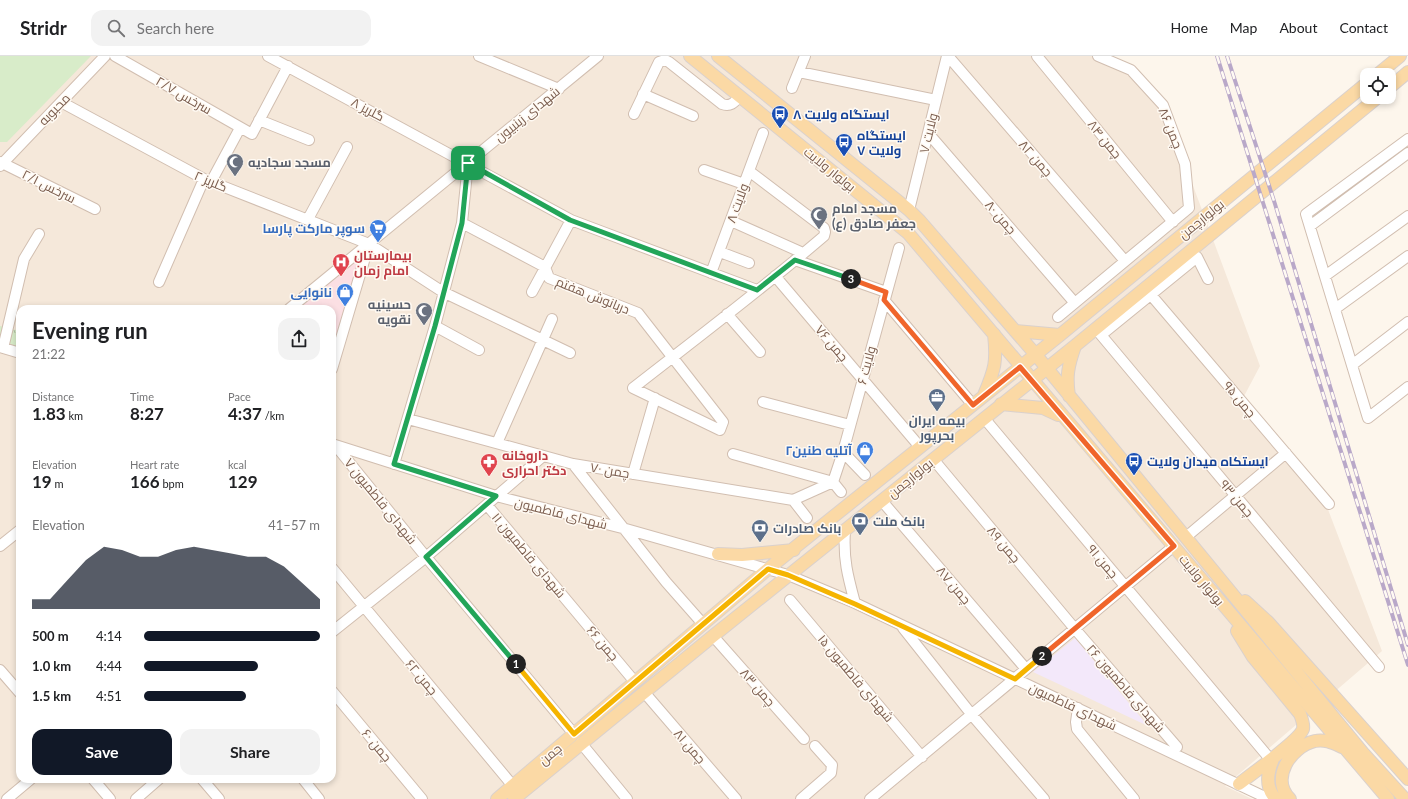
<!DOCTYPE html>
<html lang="en">
<head>
<meta charset="utf-8">
<style>
	:root { --surface:#fff; --page:#f2f2f2; --text:#202124; --muted:#757577; --line:#e0e0e0; --accent:#111827 }
	body { margin:0; font-family:Lato,Cairo,sans-serif; background:var(--page); color:var(--text); height:100vh; display:flex; flex-direction:column; font-size:15px; white-space:nowrap }
	* { box-sizing:border-box; margin:0 }
	p { font-size:13px; color:var(--muted) }
	.icon { flex:none; width:22px; height:22px; fill:none; stroke:currentColor; stroke-width:2; stroke-linecap:round; stroke-linejoin:round }
	.map { position:relative; flex:1; overflow:hidden }
	.sheet { position:absolute; left:16px; top:249px; width:320px; height:478px; display:flex; flex-direction:column; background:var(--surface); border-radius:12px; box-shadow:0 2px 6px #0003 }
	.sheet>* { flex:none }
	.controls { position:absolute; left:1360px; top:12px; display:grid; gap:8px }
	.controls a { display:grid; place-items:center; width:36px; height:36px; border-radius:8px; background:var(--surface); box-shadow:0 2px 6px #0003; font-size:20px }
	.pin { position:absolute; display:grid; place-items:center; width:34px; height:34px; color:#fff; margin:-17px; border-radius:8px; box-shadow:0 2px 6px #0006 }
	.km { position:absolute; width:20px; height:20px; margin:-10px; border-radius:50%; background:#222; color:#fff; font-size:11px; line-height:20px; text-align:center }
	.round { display:grid; place-items:center; flex:none; width:42px; height:42px; border-radius:12px; background:var(--page) }
	.summary { display:flex; align-items:center; justify-content:space-between; height:68px; padding:0 16px }
	h1 { font-size:22px; font-weight:700; line-height:30px }
	.metrics { display:grid; grid-template-columns:repeat(3,1fr); gap:6px; height:68px; padding:4px 16px }
	.metrics div { display:grid; align-content:center }
	.metrics b { font-size:17px; font-weight:700 }
	.metrics small { font-size:11px; font-weight:400 }
	.metrics p { font-size:11px }
	.chart { height:112px; padding:8px 16px }
	.chart p { display:flex; justify-content:space-between }
	.chart svg { width:100%; height:72px; margin-top:4px; fill:var(--accent); opacity:.7 }
	.action { display:flex; gap:8px; margin-top:auto; padding:8px 16px }
	.action a { flex:1; height:46px; border-radius:12px; background:var(--accent); color:#fff; font-size:16px; font-weight:700; line-height:46px; text-align:center }
	.action a+a { background:var(--page); color:var(--text) }
	ul { padding:0 16px; list-style:none; font-size:13px }
	li { display:grid; grid-template-columns:64px 48px 1fr; align-items:center; height:30px }
	li i { height:10px; border-radius:5px; background:var(--accent) }
	header { display:flex; align-items:center; gap:24px; box-sizing:border-box; height:56px; padding:0 20px; background:var(--surface); border-bottom:1px solid var(--line) }
	header strong { font-size:19px }
	nav { display:flex; gap:22px; margin-inline-start:auto; font-size:14px }
	.search { width:280px; height:36px; background:var(--page); display:flex; align-items:center; gap:10px; box-sizing:border-box; padding:0 14px; border-radius:12px; color:var(--muted); font-size:15px }
	.map>svg:first-child { display:block }
</style>
</head>
<body>
<header>
<strong>Stridr</strong>
<div class="search"><svg class="icon" aria-label="search" viewBox="0 0 24 24"><circle cx="10" cy="10" r="6"/><path d="M15 15l6 6"/></svg>Search here</div>
<nav><a>Home</a><a>Map</a><a>About</a><a>Contact</a></nav>
</header>
<div class="map">
<svg width="1408" height="743" viewBox="0 0 1408 743">
	<defs>
		<pattern id="grass-tufts" width="24" height="20" patternUnits="userSpaceOnUse"><rect width="24" height="20" fill="#d8ecc9"/><path d="M3 7l-1-3M5 7V3M7 7l1-3M15 17l-1-3M17 17v-4M19 17l1-3" fill="none" stroke="#b4c2a5"/></pattern>
	</defs>
	<rect width="100%" height="100%" fill="#fdf6ec"/>
	<path fill="#f5e8da" fill-rule="evenodd" d="M0 0H1099L1131 14 1163 49 1260 310 1242 344 1324 443 1382 595 1225 730 1252 743H0ZM20 253H332V723H20Z"/>
	<path fill="#f3e8fa" d="M1075 582 1148 670 1033 616Z"/>
	<path fill="#fbdfe3" d="M365 188 332 305V253H287Z"/>
	<path fill="url(#grass-tufts)" d="M0 270 20 275V292L0 286Z"/>
	<path fill="#d8ecc9" d="M0 0H91L7 86H0Z"/>
	<g fill="none" stroke-linecap="round" stroke-linejoin="round">
		<defs>
			<path id="minor" d="M115 0 252 78 288 10
				M268 0 571 164 757 234
				M479 0 559 33
				M948 0 1125 205
				M1037 0 1173 166
				M799 16 936 44
				M792 32 805 0
				M643 38 693 60
				M61 46 204 123 369 188 443 236 570 297
				M634 58 659 6 665 4 669 6 722 48C730 51 734 47 739 41
				M259 64 309 84
				M928 77 1074 246
				M1408 83 1306 158 1368 362 1408 331
				M0 106 95 153
				M0 110 105 0
				M704 114 744 128
				M211 126 240 72
				M909 154 947 0
				M308 163 347 91
				M731 165 803 197
				M462 167 545 211 549 222 638 257 723 366 720 374 633 332C697 282 762 233 824 180L825 176 824 172 749 115
				M1310 170 1408 97
				M720 196 749 207
				M795 204 886 236
				M711 217 763 77
				M775 220 920 391
				M1325 220 1408 160
				M159 226 204 123
				M532 236 571 164
				M1151 239 1329 448
				M884 244 973 349
				M289 253 598 0
				M1335 253 1408 200
				M727 258 760 296
				M1058 261 1189 152 1185 108 1163 49 1131 14 1098 0
				M435 270 479 294
				M1096 273 1379 611
				M1101 279 1197 201 1208 223
				M0 291 20 297
				M3 292 24 203 39 178
				M1352 309 1408 266
				M332 313 369 188
				M763 346 850 369
				M984 362 1270 703
				M408 363 573 408 793 444 807 462
				M497 387 552 263
				M332 388 496 440 626 473 788 519 855 547 1269 743
				M336 390 426 501 574 678
				M843 396 865 419
				M733 398 833 426
				M933 403 1075 573 1177 691
				M394 408 435 270 462 167 468 107
				M573 408 666 526 703 568
				M633 418 655 342
				M833 426 843 396 899 192
				M833 426 841 436
				M793 444 833 426
				M882 445 1026 613
				M487 449 635 626
				M845 475C843 503 848 521 855 547
				M1186 481 1286 397
				M0 490 20 474
				M332 512 513 730
				M790 544 922 701
				M903 572 972 659 1044 743
				M332 576 426 501 542 401
				M713 580 804 683
				M0 614 20 637
				M332 635 422 743
				M644 636 736 743
				M1078 652 1076 666 1077 673 1134 743
				M581 687 627 743
				M93 723 110 743
				M202 723 219 743
				M303 723 319 743
				M7 743 31 723
				M136 743 159 723
				M801 743 831 717 832 709 815 690
				M870 743 1174 490"/>
			<path id="major" d="M690 0 908 177 1388 743
				M718 0 909 154 920 165 1036 299 1363 697 1405 743
				M1377 19 1400 0
				M1389 32 1408 16
				M1015 275 1060 279
				M984 339C995 313 997 306 994 278
				M1069 340C1066 320 1068 310 1075 290
				M1001 348 1043 352 1058 359
				M718 498 742 499 794 494
				M1245 545 1268 566 1408 723
				M1237 575 1253 601 1300 658C1302 663 1304 668 1303 673 1299 685 1251 718 1239 728
				M1274 701C1268 714 1264 731 1276 743
				M497 743 768 513 1060 279 1367 27
				M514 743 713 580 1076 289 1378 41
				M1290 743C1270 723 1290 691 1315 685 1325 683 1333 687 1342 691"/>
		</defs>
		<use href="#minor" stroke="#d1beb0" stroke-width="12"/>
		<use href="#major" stroke="#dad1cd" stroke-width="14"/>
		<use href="#minor" stroke="#fff" stroke-width="10"/>
		<use href="#major" stroke="#fbd9a5" stroke-width="12"/>
		<defs>
			<path id="rail" d="M1217 0 1408 609
				M1227 0 1275 148 1408 589"/>
		</defs>
		<use href="#rail" stroke="#b9a8c9" stroke-width="4"/>
		<use href="#rail" stroke="#fffaf3" stroke-width="2.5" stroke-dasharray="8" stroke-linecap="butt"/>
	</g>
	<g fill="none" stroke-linecap="round" stroke-linejoin="round">
		<defs>
			<path id="split-1" d="M468 107 462 167 435 270 394 408 496 440 426 501 516 608"/>
			<path id="split-2" d="M516 608 574 678 768 513 788 519 855 548 1015 623 1042 600"/>
			<path id="split-3" d="M851 223 886 236 884 244 973 349 1020 311 1174 490 1042 600"/>
			<path id="split-4" d="M468 107 570 164 757 234 795 204 851 223"/>
		</defs>
		<use href="#split-1" stroke="#fff" stroke-width="8"/>
		<use href="#split-2" stroke="#fff" stroke-width="8"/>
		<use href="#split-3" stroke="#fff" stroke-width="8"/>
		<use href="#split-4" stroke="#fff" stroke-width="8"/>
		<use href="#split-1" stroke="#22a559" stroke-width="5"/>
		<use href="#split-2" stroke="#f5b400" stroke-width="5"/>
		<use href="#split-3" stroke="#f0652b" stroke-width="5"/>
		<use href="#split-4" stroke="#22a559" stroke-width="5"/>
	</g>
	<defs>
		<symbol id="bus-pin" viewBox="-11 -11 22 30"><path d="M0 17L-7.5 6A9.5 9.5 0 1 1 7.5 6Z" fill="#1a4fb4" stroke="#fffaf3"/><path d="M-5-6H5V4H4V6H2V4H-2V6H-4V4H-5ZM-3.5-4V0h7V-4ZM-3.5 1.2v1.5H-2V1.2ZM2 1.2v1.5H3.5V1.2Z" fill="#fff"/></symbol>
		<symbol id="mosque-pin" viewBox="-11 -11 22 30"><path d="M0 17L-7.5 6A9.5 9.5 0 1 1 7.5 6Z" fill="#6b7280" stroke="#fffaf3"/><path d="M3.5-4.9A6 6 0 1 0 3.5 4.9A5 5 0 1 1 3.5-4.9Z" fill="#fff"/></symbol>
		<symbol id="supermarket-pin" viewBox="-11 -11 22 30"><path d="M0 17L-7.5 6A9.5 9.5 0 1 1 7.5 6Z" fill="#3f7fe0" stroke="#fffaf3"/><path d="M-6-5.5h2.5l.6 2H6L4.5 2H-2.5L-4.4-4H-6ZM-1.5 3.2a1.3 1.3 0 1 0 .1 0ZM3 3.2a1.3 1.3 0 1 0 .1 0Z" fill="#fff"/></symbol>
		<symbol id="hospital-pin" viewBox="-11 -11 22 30"><path d="M0 17L-7.5 6A9.5 9.5 0 1 1 7.5 6Z" fill="#e0444e" stroke="#fffaf3"/><path d="M-5-5h3v3.5h4V-5h3V5h-3V1.5h-4V5h-3Z" fill="#fff"/></symbol>
		<symbol id="shop-pin" viewBox="-11 -11 22 30"><path d="M0 17L-7.5 6A9.5 9.5 0 1 1 7.5 6Z" fill="#3f7fe0" stroke="#fffaf3"/><path d="M-5-2.5h2.3a2.7 3.5 0 0 1 5.4 0H5L5.5 6h-11ZM-1.5-2.5h3a1.5 2.3 0 0 0-3 0Z" fill="#fff"/></symbol>
		<symbol id="office-pin" viewBox="-11 -11 22 30"><path d="M0 17L-7.5 6A9.5 9.5 0 1 1 7.5 6Z" fill="#5c6f8a" stroke="#fffaf3"/><path d="M-6-3h4V-5.5h4V-3h4V5H-6ZM-1-4.5V-3h2v-1.5ZM-6 0V1H6V0Z" fill="#fff"/></symbol>
		<symbol id="pharmacy-pin" viewBox="-11 -11 22 30"><path d="M0 17L-7.5 6A9.5 9.5 0 1 1 7.5 6Z" fill="#e0444e" stroke="#fffaf3"/><path d="M-2-6h4v4h4v4h-4v4h-4v-4h-4v-4h4Z" fill="#fff"/></symbol>
		<symbol id="bank-pin" viewBox="-11 -11 22 30"><path d="M0 17L-7.5 6A9.5 9.5 0 1 1 7.5 6Z" fill="#5c6f8a" stroke="#fffaf3"/><path d="M-6-4H6V4H-6ZM0-2.3a2.3 2.3 0 1 0 0 4.6a2.3 2.3 0 1 0 0-4.6Z" fill="#fff"/></symbol>
	</defs>
	<g fill-rule="evenodd">
		<use href="#bus-pin" x="770" y="48" width="20" height="27"/>
		<use href="#bus-pin" x="834" y="76" width="20" height="27"/>
		<use href="#mosque-pin" x="225" y="96" width="20" height="27"/>
		<use href="#mosque-pin" x="809" y="149" width="20" height="27"/>
		<use href="#supermarket-pin" x="368" y="162" width="20" height="27"/>
		<use href="#hospital-pin" x="331" y="196" width="20" height="27"/>
		<use href="#shop-pin" x="335" y="226" width="20" height="27"/>
		<use href="#mosque-pin" x="414" y="245" width="20" height="27"/>
		<use href="#office-pin" x="927" y="331" width="20" height="27"/>
		<use href="#shop-pin" x="855" y="384" width="20" height="27"/>
		<use href="#bus-pin" x="1124" y="395" width="20" height="27"/>
		<use href="#pharmacy-pin" x="479" y="396" width="20" height="27"/>
		<use href="#bank-pin" x="850" y="455" width="20" height="27"/>
		<use href="#bank-pin" x="750" y="462" width="20" height="27"/>
	</g>
	<g text-anchor="middle" stroke-width="3" stroke-linejoin="round" paint-order="stroke">
		<g font-size="13" fill="#7a5c4d" stroke="#fffaf3">
			<text transform="translate(184 39) rotate(30)" y="5">سرخس ۲/۷</text>
			<text transform="translate(54 53) rotate(-46)" y="5">محبوبه</text>
			<text transform="translate(368 53) rotate(28)" y="5">گلریز ۸</text>
			<text transform="translate(527 58) rotate(-39)" y="5">شهدای زینبیون</text>
			<text transform="translate(1171 72) rotate(68)" y="5">چمن ۸۶</text>
			<text transform="translate(928 77) rotate(-76)" y="5">ولایت ۷</text>
			<text transform="translate(1105 83) rotate(51)" y="5">چمن ۸۴</text>
			<text transform="translate(1036 102) rotate(49)" y="5">چمن ۸۲</text>
			<text transform="translate(830 113) rotate(39)" y="5">بولوار ولایت</text>
			<text transform="translate(211 125) rotate(23)" y="5">گلریز ۲</text>
			<text transform="translate(49 130) rotate(27)" y="5">سرخس ۲/۱</text>
			<text transform="translate(737 147) rotate(-70)" y="5">ولایت ۸</text>
			<text transform="translate(1001 161) rotate(49)" y="5">چمن ۸۰</text>
			<text transform="translate(1201 163) rotate(-39)" y="5">بولوارچمن</text>
			<text transform="translate(593 239) rotate(22)" y="5">دریانوش هفتم</text>
			<text transform="translate(832 287) rotate(50)" y="5">چمن ۷۶</text>
			<text transform="translate(866 309) rotate(-75)" y="5">ولایت ۶</text>
			<text transform="translate(1240 343) rotate(50)" y="5">چمن ۹۵</text>
			<text transform="translate(610 414) rotate(10)" y="5">چمن ۷۰</text>
			<text transform="translate(910 422) rotate(-39)" y="5">بولوارچمن</text>
			<text transform="translate(1237 442) rotate(50)" y="5">چمن ۹۳</text>
			<text transform="translate(381 445) rotate(51)" y="5">شهدای فاطمیون ۷</text>
			<text transform="translate(561 457) rotate(14)" y="5">شهدای فاطمیون</text>
			<text transform="translate(1004 488) rotate(50)" y="5">چمن ۸۹</text>
			<text transform="translate(529 499) rotate(50)" y="5">شهدای فاطمیون ۱۱</text>
			<text transform="translate(1103 505) rotate(50)" y="5">چمن ۹۱</text>
			<text transform="translate(1202 524) rotate(50)" y="5">بولوار ولایت</text>
			<text transform="translate(954 529) rotate(50)" y="5">چمن ۸۷</text>
			<text transform="translate(603 587) rotate(50)" y="5">چمن ۶۶</text>
			<text transform="translate(422 621) rotate(50)" y="5">چمن ۶۲</text>
			<text transform="translate(856 622) rotate(50)" y="5">شهدای فاطمیون ۱۵</text>
			<text transform="translate(758 631) rotate(49)" y="5">چمن ۸۳</text>
			<text transform="translate(1126 632) rotate(49)" y="5">شهدای فاطمیون ۲۶</text>
			<text transform="translate(1073 650) rotate(25)" y="5">شهدای فاطمیون</text>
			<text transform="translate(377 689) rotate(50)" y="5">چمن ۶۰</text>
			<text transform="translate(690 690) rotate(49)" y="5">چمن ۸۱</text>
			<text transform="translate(550 698) rotate(-40)" y="5">چمن</text>
		</g>
		<g font-size="13" font-weight="bold" fill="#164399" stroke="#fffaf3" text-anchor="start">
			<text x="793" y="63">ایستگاه ولایت ۸</text>
			<text x="857" y="84">ایستگاه<tspan x="857" dy="15">ولایت ۷</tspan></text>
			<text x="1147" y="410">ایستکاه میدان ولایت</text>
		</g>
		<g font-size="13" font-weight="bold" fill="#5b616d" stroke="#fffaf3" text-anchor="start">
			<text x="248" y="111">مسجد سجادیه</text>
			<text x="832" y="157">مسجد امام<tspan x="832" dy="15">جعفر صادق (ع)</tspan></text>
			<text x="411" y="253" text-anchor="end">حسینیه<tspan x="411" dy="15">نقویه</tspan></text>
		</g>
		<g font-size="13" font-weight="bold" fill="#366cbe" stroke="#fffaf3" text-anchor="end">
			<text x="365" y="177">سوپر مارکت پارسا</text>
			<text x="332" y="241">نانوایی</text>
			<text x="852" y="399">آتلیه طنین۲</text>
		</g>
		<g font-size="13" font-weight="bold" fill="#be3a42" stroke="#fffaf3" text-anchor="start">
			<text x="354" y="204">بیمارستان<tspan x="354" dy="15">امام زمان</tspan></text>
			<text x="502" y="404">داروخانه<tspan x="502" dy="15">دکتر احراری</tspan></text>
		</g>
		<g font-size="13" font-weight="bold" fill="#4e5e75" stroke="#fffaf3" text-anchor="start">
			<text x="937" y="369" text-anchor="middle">بيمه ايران<tspan x="937" dy="15">بحرپور</tspan></text>
			<text x="873" y="470">بانک ملت</text>
			<text x="773" y="477">بانک صادرات</text>
		</g>
	</g>
</svg>
<div class="controls">
<a><svg class="icon" aria-label="locate" viewBox="0 0 24 24"><circle cx="12" cy="12" r="6"/><path d="M12 2v4M12 18v4M2 12h4M18 12h4"/></svg></a>
</div>
<div class="pin" style="left:468px;top:107px;background:#1e9e55"><svg class="icon" aria-label="arrive" viewBox="0 0 24 24"><path d="M6 21V4h12l-3 4 3 4H6"/></svg></div>
<b class="km" style="left:516px;top:608px">1</b>
<b class="km" style="left:1042px;top:600px">2</b>
<b class="km" style="left:851px;top:223px">3</b>
<section class="sheet">
<div class="summary"><div><h1>Evening run</h1><p>21:22</p></div><a class="round"><svg class="icon" aria-label="share" viewBox="0 0 24 24"><path d="M12 15V3M7 8l5-5 5 5M5 13v7h14v-7"/></svg></a></div>
<div class="metrics">
<div><p>Distance</p><b>1.83<small> km</small></b></div>
<div><p>Time</p><b>8:27</b></div>
<div><p>Pace</p><b>4:37<small> /km</small></b></div>
</div>
<div class="metrics">
<div><p>Elevation</p><b>19<small> m</small></b></div>
<div><p>Heart rate</p><b>166<small> bpm</small></b></div>
<div><p>kcal</p><b>129</b></div>
</div>
<div class="chart"><p><span>Elevation</span>41–57 m</p>
<svg viewBox="0 0 160 44" preserveAspectRatio="none"><path d="M0 44V38L10 38L20 26L30 14L40 6L50 8L60 12L70 12L80 8L90 6L100 8L110 10L120 12L130 12L140 18L150 28L160 38V44z"/></svg>
</div>
<ul>
<li><b>500 m</b>4:14<i style="width:100%"></i></li>
<li><b>1.0 km</b>4:44<i style="width:65%"></i></li>
<li><b>1.5 km</b>4:51<i style="width:58%"></i></li>
</ul>
<div class="action"><a>Save</a><a>Share</a></div>
</section>
</div>
</body>
</html>
